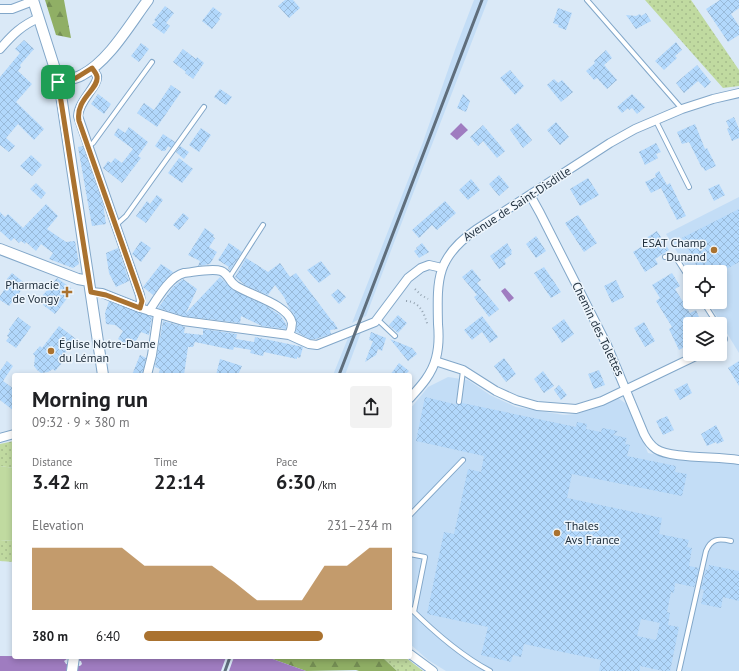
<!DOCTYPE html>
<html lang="en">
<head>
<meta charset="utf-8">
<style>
	:root { --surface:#fff; --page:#f2f2f2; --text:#202124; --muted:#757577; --accent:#aa722f }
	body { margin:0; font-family:"PT Sans",sans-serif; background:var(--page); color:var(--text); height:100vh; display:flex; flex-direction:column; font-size:15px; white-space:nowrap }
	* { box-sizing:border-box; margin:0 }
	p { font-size:13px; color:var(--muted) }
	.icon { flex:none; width:22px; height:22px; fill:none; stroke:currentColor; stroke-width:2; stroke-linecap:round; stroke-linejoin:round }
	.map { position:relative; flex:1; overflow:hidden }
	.details { position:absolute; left:12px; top:373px; width:400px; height:286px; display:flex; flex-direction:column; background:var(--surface); border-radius:4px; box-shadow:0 2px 6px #0003 }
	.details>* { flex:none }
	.controls { position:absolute; left:683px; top:265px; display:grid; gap:8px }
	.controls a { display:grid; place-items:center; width:44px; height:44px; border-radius:4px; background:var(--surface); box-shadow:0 2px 6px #0003; font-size:20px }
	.pin { position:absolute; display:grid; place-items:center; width:34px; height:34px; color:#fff; margin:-17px; border-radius:8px; box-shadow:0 2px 6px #0006 }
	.round { display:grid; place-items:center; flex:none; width:42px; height:42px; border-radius:4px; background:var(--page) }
	.head { display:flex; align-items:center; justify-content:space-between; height:68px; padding:0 20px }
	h1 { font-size:22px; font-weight:700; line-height:30px }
	.metrics { display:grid; grid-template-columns:repeat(3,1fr); gap:6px; height:68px; padding:4px 20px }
	.metrics div { display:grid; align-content:center }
	.metrics b { font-size:20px; font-weight:700 }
	.metrics small { font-size:11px; font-weight:400 }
	.metrics p { font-size:11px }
	.chart { height:112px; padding:8px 20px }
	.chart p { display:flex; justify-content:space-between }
	.chart svg { width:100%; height:72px; margin-top:4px; fill:var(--accent); opacity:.7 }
	ul { padding:0 20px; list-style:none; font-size:13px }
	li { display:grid; grid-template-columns:64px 48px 1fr; align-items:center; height:30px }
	li i { height:10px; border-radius:5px; background:var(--accent) }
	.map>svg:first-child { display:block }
</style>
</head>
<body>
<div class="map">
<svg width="739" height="671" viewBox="0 0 739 671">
	<defs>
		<pattern id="grass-dots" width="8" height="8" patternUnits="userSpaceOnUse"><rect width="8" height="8" fill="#c0daa0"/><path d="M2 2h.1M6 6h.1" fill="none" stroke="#a5bb8b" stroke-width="1.8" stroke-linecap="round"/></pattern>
		<pattern id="forest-firs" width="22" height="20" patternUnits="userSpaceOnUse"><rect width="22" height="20" fill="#90af65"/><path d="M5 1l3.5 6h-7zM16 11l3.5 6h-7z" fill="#758f54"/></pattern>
		<pattern id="building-cross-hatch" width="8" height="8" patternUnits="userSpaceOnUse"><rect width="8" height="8" fill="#b2d8fc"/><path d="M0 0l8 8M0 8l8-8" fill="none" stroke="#99bad9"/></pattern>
	</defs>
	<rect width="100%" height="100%" fill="#dae9f7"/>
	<path fill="#c3ddf6" d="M474 0H488L395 240 366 316 352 323 423 142 456 47Z
		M739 197V353L708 302H720V272L690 273 666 234Z
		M361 332 345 375H333L348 338Z
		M448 377 468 380 490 395 516 407 564 415 577 414 618 398 628 405 648 453 673 458 710 460 739 464V671H446L428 660 410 644V409L428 387Z"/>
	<path fill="url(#grass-dots)" d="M645 0H691L739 70V86L723 88Z
		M14 441V468L0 466V444Z
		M0 540 14 541V562L0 561Z
		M382 657H405L423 671H397Z"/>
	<path fill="url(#forest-firs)" d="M45 0H64L71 38 56 35Z
		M267 657H382L397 671H359L356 670 306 671Z"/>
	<path fill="#c0daa0" d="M0 466 14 468V541L0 540Z"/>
	<path fill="#9f7cc0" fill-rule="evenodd" d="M461 123 468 130 457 140 450 134Z
		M505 288 514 298 509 302 501 291Z
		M0 656 267 657 306 671H0ZM67 659 81 661 82 664 80 666 66 664 64 661Z"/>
	<path fill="#dae9f7" d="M226 657H234L229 671H221Z"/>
	<path fill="url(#building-cross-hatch)" fill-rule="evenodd" d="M285 0H293L300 8 289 18 278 6Z
		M720 0H739V8L731 14 739 26V35L728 42 706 9Z
		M165 6 174 13 166 23 170 26 164 34 152 25 156 21 154 20Z
		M213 7 222 14 219 18 220 19 212 29 202 21Z
		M558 8 572 13 566 30 558 27 559 25 553 23Z
		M646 13 651 21 636 29 626 15 636 16 640 14 641 16Z
		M24 40 34 49 20 65 21 67 18 71 32 84 16 102 44 129 34 140 18 124 6 138 15 146 9 152 0 145V77L20 53 15 49Z
		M676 42 682 50 675 56 677 58 664 70 655 61Z
		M141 43 149 49 139 62 131 56Z
		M183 49 196 59 197 57 204 63 193 79 185 73 186 72 173 62Z
		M606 50 612 58 604 65 617 80 607 89 597 78 594 80 586 71 595 63 594 61Z
		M697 65 711 82 705 88 698 81 684 93 676 83Z
		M510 70 524 86 515 95 500 78Z
		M554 79 558 83 562 80 573 92 561 102 547 85Z
		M171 85 181 92 157 127 137 113 144 103 154 110Z
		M220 89 232 97 226 105 214 97Z
		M98 94 111 104 104 114 91 104Z
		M463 94 470 101 466 112 457 108Z
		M632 94 645 107 637 114 632 108 629 110 628 108 622 113 617 107Z
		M734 117 739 129V138L732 141 727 129 729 128 726 121Z
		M556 122 569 137 560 145 547 130Z
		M518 123 532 140 523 148 510 130Z
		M695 124 705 149 707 148 716 166 705 171 703 167 702 168 689 142 682 144 677 132Z
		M483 125 505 151 497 158 483 141 478 146 470 137Z
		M129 127 148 142 138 156 141 158 122 183 103 168 108 161 111 163 115 158 122 163 133 149 114 135 118 128 125 133Z
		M201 128 211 135 199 152 189 145Z
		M163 134 175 142 171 148 168 146 165 151H162L155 146Z
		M656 143 661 152 656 154 658 158 645 165 639 152Z
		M83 146 103 204 106 224 92 226 78 147Z
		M180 146 189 152 184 159 176 152Z
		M31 155 42 165 32 176 20 166Z
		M179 158 193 169 182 183 168 173Z
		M659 171 667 185 670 183 686 216 677 220 661 188 651 193 645 182 656 177 655 174Z
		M499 175 509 187 499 196 489 184Z
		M588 178 599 195 580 206 570 189Z
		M471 179 480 190 468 200 459 190Z
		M36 183 46 193 41 199 30 189Z
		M719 184 725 195 714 201 708 189Z
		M157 195 163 200 146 223 136 216 147 201 150 204Z
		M445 201 456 213 437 230 432 225 419 238 412 230Z
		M46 204 58 216 47 229 66 242 75 241 79 264 73 268 49 259 53 253 41 244 36 251 26 242 25 244 21 241 19 243 14 238 11 241 0 231V212L5 217 8 214 23 228Z
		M739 209V262L721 272H700L682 238Z
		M183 213 189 218 179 230 173 225Z
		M578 215 597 243 584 252 565 223Z
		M205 228 214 235 213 237 215 238 209 247 217 252 210 264 198 266 200 261 188 255Z
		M657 231 669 250 655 259 658 264 645 272 633 252 646 244 643 240Z
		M536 236 546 251 536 258 526 244Z
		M141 241 151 248 141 262 132 254Z
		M229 243 242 252 230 270 228 268 229 267 218 260Z
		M422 243 429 252 419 258 414 251 417 249 416 248Z
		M507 243 512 251 511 252 512 254 504 260 506 264 499 269 490 256Z
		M118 248 129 281 116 287 109 273 106 253Z
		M246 258 268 272 280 263 290 277 296 273 332 321H333L338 329 330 330 331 334 316 339H310L296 332 297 323 294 314 289 308 284 297 275 285 268 295 245 285 235 277Z
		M321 261 331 274 319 283 307 270Z
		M161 264 173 272 165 280 153 295 143 287Z
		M544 267 561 292 551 298 534 273Z
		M472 269 481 280 477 283 499 309 489 317 474 297 477 295 462 277Z
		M12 273 26 284 9 306 0 300V296L9 283 6 280Z
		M672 273 680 286 675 289 690 313 696 310 702 324H690V344L679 350 669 329 672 327 656 301 660 298 652 285Z
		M220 277 233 290 266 306 280 315 286 324V329L262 326 241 316 240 323 184 316 158 308 173 287 183 279 197 289 186 313Z
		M57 278 71 288 70 290 72 292 55 314 38 301Z
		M616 280 624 297 612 303 604 286Z
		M338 289 346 297 339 304 331 295Z
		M109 301 152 317 149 335 141 332 132 348 118 339 123 331 115 325 106 324 105 313Z
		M398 315 407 323 398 333 389 325Z
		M482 316 498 337 490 343 482 332 472 340 464 330Z
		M18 317 31 327 16 348 6 341 9 337 7 336 10 331 9 329Z
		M564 319 574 334 562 343 552 328Z
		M163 321 185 327 184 333 203 335V329L237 334 236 339 254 342 255 337 303 347 300 358 297 357V359L264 352 263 356 250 353 251 350 234 347 233 350 195 342 193 347H188L184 375H158L160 369 155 367Z
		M644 322 655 341 645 347 634 328Z
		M59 326 76 339 59 361 62 363 55 371 53 369 48 372 41 373 37 370 34 366 35 356 33 354 40 346 42 348Z
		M371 332 386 338 382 351 378 349 376 355 365 362 373 341 369 340Z
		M390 339 412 348 417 354 408 361Z
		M140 355 146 358 142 375H132Z
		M504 358 516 374 506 382 494 366Z
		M220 359 242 366 238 375H216Z
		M7 361 13 366 3 381 14 389V411L0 400V371Z
		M739 361V386L728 368Z
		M399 363 409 371 405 375H390Z
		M599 370 605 385 594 389 588 374Z
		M543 371 554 386 544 393 534 379Z
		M687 383 692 393 680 400 674 390Z
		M559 385 567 395 561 400 554 390Z
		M425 397 458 405 462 403 576 427 577 422 587 424 586 429 601 432 602 428 618 431 613 435 627 438 625 444 630 445 627 456 676 466 675 472 687 474 682 496 572 474 567 498 662 518 659 534 689 540 687 547 692 548 689 566 699 568 694 587 675 583 674 593 671 592 667 612 670 613 668 625 679 627 670 671H663L640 666V671H599L601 660 524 644 521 657 513 655 511 662 481 655 488 627 427 614 444 532 454 534 468 469 481 472 484 456 416 441ZM641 619 660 623 656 640 637 636Z
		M667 416 674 430 663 435 656 421Z
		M716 425 724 441 717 444 716 442 707 446 701 434Z
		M709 565 739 571V601L723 597 721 608 701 604 704 590 701 589 706 569 708 570Z"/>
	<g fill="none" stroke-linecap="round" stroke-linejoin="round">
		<defs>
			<path id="service" d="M587 0 682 109
				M655 119 689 187
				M88 147 93 143 152 62
				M116 225 126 216 204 107
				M665 257 669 256 676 258 690 280
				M229 278 263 225
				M703 302 717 324
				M377 319 395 336
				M720 329 723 339
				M459 402 463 371
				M410 515 463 460
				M410 554 425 557 414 612
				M410 608C434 632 460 655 490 671
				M679 671 706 551C711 539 718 538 731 541"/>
			<path id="minor" d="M0 9H12L33 1
				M0 49C12 35 22 25 39 18
				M92 68C94 71 96 74 97 76 99 85 79 100 78 116L140 295 141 301 140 308
				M530 195 540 213 607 345 644 434C647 440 650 445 656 449 671 459 719 456 739 460
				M91 292 102 293 140 308 183 321 289 335 309 344 317 345 375 322 408 278 421 268 429 265 442 268
				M149 311C157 299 170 276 184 273 194 272 212 268 221 271 229 274 229 282 236 286 250 295 289 305 292 323 292 327 291 331 289 335
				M720 344 723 339
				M435 361 463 370 496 391 516 400 537 406 576 409 602 401 700 354
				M147 375 152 355 158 314
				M410 398C421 386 432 374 436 358 439 347 439 335 438 324 437 279 436 257 477 229L610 143 635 129 682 109 713 99 739 93
				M0 438 14 434
				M410 654 433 671"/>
			<path id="tertiary" d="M33 0 55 69 61 95 103 375
				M58 82C66 80 75 79 82 75 109 61 130 24 148 0
				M0 249 78 279 89 281
				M72 671 74 657"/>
		</defs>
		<use href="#service" stroke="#82a7c9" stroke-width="6"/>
		<use href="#minor" stroke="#82a7c9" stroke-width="10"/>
		<use href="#tertiary" stroke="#82a7c9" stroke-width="12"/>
		<path stroke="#95a4b2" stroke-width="2" stroke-dasharray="1 3" stroke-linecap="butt" d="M415 289 421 295 428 299
			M406 301C421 302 424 314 428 326"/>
		<use href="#service" stroke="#fff" stroke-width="4"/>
		<use href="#minor" stroke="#fff" stroke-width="8"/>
		<use href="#tertiary" stroke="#fff" stroke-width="10"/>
		<path stroke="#5f6e7c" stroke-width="3" d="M339 375 482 0
			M225 671 230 657"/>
	</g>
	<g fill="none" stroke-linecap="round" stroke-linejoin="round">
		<defs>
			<path id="route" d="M92 68C94 71 97 74 97 77 99 89 75 99 79 121L140 295 142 301 140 308 106 295 91 292 58 82 76 78Z"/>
		</defs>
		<use href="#route" stroke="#fff" stroke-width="8"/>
		<use href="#route" stroke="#aa722f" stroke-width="5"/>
	</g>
	<g fill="#aa722f" stroke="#edf5fc" stroke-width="1.5">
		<circle cx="714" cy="250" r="4"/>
		<path d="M65 286h4v4h4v4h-4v4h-4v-4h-4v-4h4z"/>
		<circle cx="51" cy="351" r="4"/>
		<circle cx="557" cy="533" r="4"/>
	</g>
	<g text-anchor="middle" stroke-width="3" stroke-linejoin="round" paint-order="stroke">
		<g font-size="12" fill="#1d2c3a" stroke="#edf5fc">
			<text transform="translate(517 204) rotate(-33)" y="4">Avenue de Saint-Disdille</text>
			<text transform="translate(598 329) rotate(64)" y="4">Chemin des Tolettes</text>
		</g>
		<g font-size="12" fill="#1d2c3a" stroke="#edf5fc" text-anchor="end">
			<text x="706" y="247">ESAT Champ<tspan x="706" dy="14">Dunand</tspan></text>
			<text x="59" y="289">Pharmacie<tspan x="59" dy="14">de Vongy</tspan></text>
			<text x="59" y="348" text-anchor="start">Église Notre-Dame<tspan x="59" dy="14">du Léman</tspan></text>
			<text x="565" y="530" text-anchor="start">Thales<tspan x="565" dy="14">Avs France</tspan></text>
		</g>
	</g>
</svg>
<div class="controls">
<a><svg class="icon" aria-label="locate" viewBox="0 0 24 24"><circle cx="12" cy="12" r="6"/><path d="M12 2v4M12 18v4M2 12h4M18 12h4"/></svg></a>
<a><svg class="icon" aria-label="layers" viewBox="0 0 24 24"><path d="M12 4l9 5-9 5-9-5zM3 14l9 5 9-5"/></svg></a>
</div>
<div class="pin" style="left:58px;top:82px;background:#1e9e55"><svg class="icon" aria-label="arrive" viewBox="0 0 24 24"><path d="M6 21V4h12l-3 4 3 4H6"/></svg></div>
<section class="details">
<div class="head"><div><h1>Morning run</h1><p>09:32 · 9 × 380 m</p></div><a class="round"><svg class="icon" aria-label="share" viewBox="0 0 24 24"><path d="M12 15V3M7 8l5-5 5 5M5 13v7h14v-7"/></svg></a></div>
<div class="metrics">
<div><p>Distance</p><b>3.42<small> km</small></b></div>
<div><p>Time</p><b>22:14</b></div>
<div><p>Pace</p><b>6:30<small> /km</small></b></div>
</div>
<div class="chart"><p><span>Elevation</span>231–234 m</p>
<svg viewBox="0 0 160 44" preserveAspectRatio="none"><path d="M0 44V6L10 6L20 6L30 6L40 6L50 17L60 17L70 17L80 17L90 27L100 38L110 38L120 38L130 17L140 17L150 6L160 6V44z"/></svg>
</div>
<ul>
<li><b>380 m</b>6:40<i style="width:72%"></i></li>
</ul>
</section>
</div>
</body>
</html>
